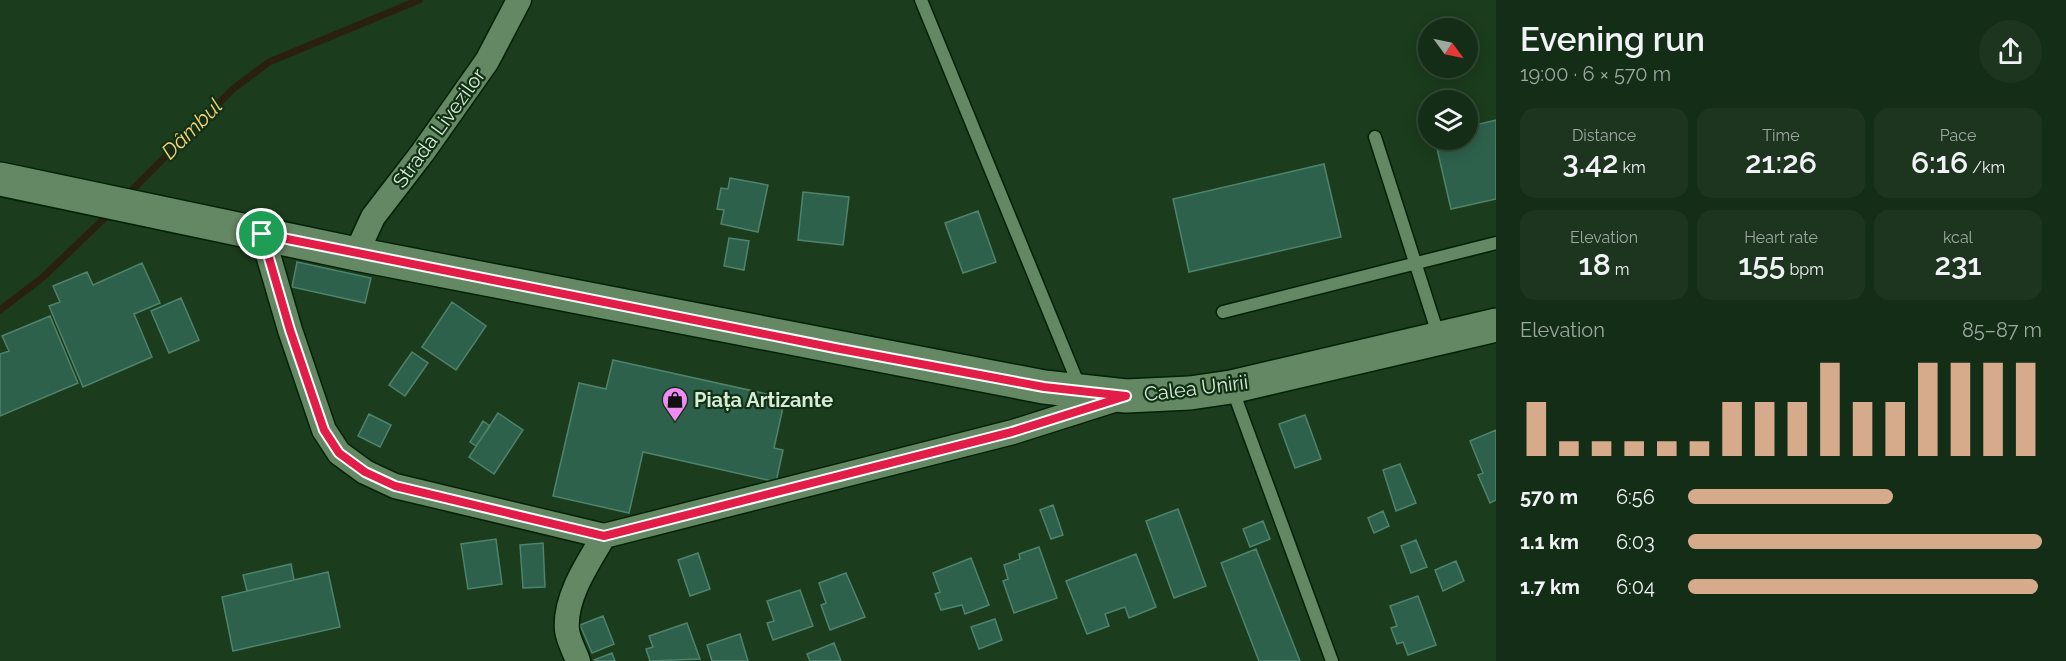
<!DOCTYPE html>
<html lang="en">
<head>
<meta charset="utf-8">
<style>
	:root { --surface:#142d16; --page:#1d351f; --text:#f1f3f6; --muted:#9da8a1; --line:#334935; --accent:#d6ab8b }
	body { margin:0; font-family:Raleway,sans-serif; background:var(--page); color:var(--text); height:100vh; display:flex; flex-direction:column; font-size:22px; white-space:nowrap }
	* { box-sizing:border-box; margin:0 }
	p { font-size:20px; color:var(--muted) }
	.icon { flex:none; width:33px; height:33px; fill:none; stroke:currentColor; stroke-width:2; stroke-linecap:round; stroke-linejoin:round }
	.map { position:relative; flex:1; overflow:hidden }
	.drawer { display:flex; flex-direction:column; background:var(--surface); width:570px }
	.drawer>* { flex:none }
	.needle { width:39px; rotate:123deg }
	.fabs { position:absolute; left:1418px; top:18px; display:grid; gap:12px }
	.fabs a { display:grid; place-items:center; width:60px; height:60px; border-radius:50%; background:var(--surface); box-shadow:0 3px 15px #0003,0 0 0 2px var(--line); font-size:30px }
	.pin { position:absolute; display:grid; place-items:center; width:51px; height:51px; color:#fff; margin:-26px; border:3px solid #fff; border-radius:50%; box-shadow:0 2px 6px #0007 }
	.round { display:grid; place-items:center; flex:none; width:63px; height:63px; border-radius:32px; background:var(--page) }
	.headline { display:flex; align-items:center; justify-content:space-between; height:102px; padding:0 24px }
	h1 { font-size:33px; font-weight:600; line-height:45px }
	.metrics { display:grid; grid-template-columns:repeat(3,1fr); gap:9px; height:102px; padding:6px 24px }
	.metrics div { display:grid; align-content:center; border-radius:15px; background:var(--page); text-align:center }
	.metrics b { font-size:30px; font-weight:600 }
	.metrics small { font-size:16px; font-weight:400 }
	.metrics p { font-size:16px }
	.chart { height:168px; padding:12px 24px }
	.chart p { display:flex; justify-content:space-between }
	.chart svg { width:100%; height:108px; margin-top:6px; stroke:var(--accent); stroke-width:6 }
	ul { padding:0 24px; list-style:none; font-size:20px }
	li { display:grid; grid-template-columns:96px 72px 1fr; align-items:center; height:45px }
	li i { height:15px; border-radius:8px; background:var(--accent) }
	main { display:flex; flex:1; min-height:0 }
	.map>svg:first-child { display:block }
</style>
</head>
<body>
<main>
<div class="map">
<svg width="1496" height="661" viewBox="0 0 1496 661">
	<rect width="100%" height="100%" fill="#1b3c1d"/>
	<g fill="none" stroke-linecap="round" stroke-linejoin="round">
		<path stroke="#29210e" stroke-width="7" d="M127 195 233 89 269 62 419 0
			M0 310 42 278 111 212"/>
	</g>
	<path fill="#2e614c" stroke="#4f836c" stroke-width="1.5" d="M1496 120V199L1451 209 1435 140H1467V127Z
		M1324 164 1341 237 1189 272 1173 199Z
		M730 178 768 185 758 232 721 224 724 210 717 209 721 188 728 189Z
		M803 192 849 197 843 245 798 240Z
		M978 211 996 262 963 273 945 223Z
		M729 238 749 241 744 270 724 266Z
		M297 262 371 278 365 303 292 287Z
		M142 263 160 303 134 314 152 357 83 387 49 306 60 302 53 286 87 272 93 285Z
		M181 298 199 340 169 353 151 311Z
		M452 302 486 326 456 370 422 347Z
		M50 316 78 383 0 416V354L9 351 2 336Z
		M412 352 428 363 405 396 389 385Z
		M613 360 785 398 774 448 783 450 776 482 643 452 629 513 553 496 579 383 606 389Z
		M498 413 523 430 494 474 469 457Z
		M369 414 391 425 380 447 358 436Z
		M1305 415 1321 459 1295 468 1279 424Z
		M483 421 490 426 476 446 470 442Z
		M1496 430V500L1490 503 1478 475 1483 473 1470 441Z
		M1400 464 1416 503 1396 511 1383 470Z
		M1053 505 1063 535 1051 539 1040 510Z
		M1178 509 1206 586 1174 598 1146 521Z
		M1383 511 1389 526 1374 533 1368 518Z
		M1263 521 1270 539 1250 547 1243 529Z
		M496 539 502 584 468 589 461 544Z
		M1416 540 1427 567 1411 573 1401 546Z
		M543 543 545 587 523 588 520 545Z
		M1039 547 1057 598 1014 613 1003 581 1008 579 1004 565 1020 559 1019 554Z
		M1256 549 1300 661H1259L1221 563Z
		M698 553 710 589 690 596 678 560Z
		M1136 554 1156 607 1129 618 1125 607 1105 614 1109 626 1087 634 1066 581Z
		M971 558 989 605 965 614 962 605 941 610 935 594 940 592 933 573Z
		M1456 561 1464 581 1443 591 1435 570Z
		M291 564 294 580 247 591 243 575Z
		M328 572 340 627 233 651 222 597Z
		M846 573 865 617 830 630 821 605 826 603 819 583Z
		M800 590 813 626 773 640 767 623 774 621 767 601Z
		M1418 596 1436 645 1408 655 1403 642 1397 644 1391 628 1397 626 1390 606Z
		M603 616 614 644 592 653 580 625Z
		M995 619 1002 640 979 649 971 627Z
		M687 623 700 659 650 661 646 649 653 647 649 636Z
		M740 634 748 661H712L707 645Z
		M834 643 841 661H810L807 654Z
		M612 653 615 661H594V660Z"/>
	<g fill="none" stroke-linecap="round" stroke-linejoin="round">
		<defs>
			<path id="lane" d="M921 0 1080 388
				M1375 137 1439 337
				M1223 312 1496 243
				M1232 388 1332 661"/>
			<path id="street" d="M262 234 290 330 324 430 339 453 365 472 395 486 604 536 1013 432 1117 399
				M356 254 373 217 423 152 487 61 519 0
				M578 661C575 652 568 640 567 630 564 598 588 563 604 536"/>
			<path id="secondary" d="M0 179 356 254 1044 387 1126 396 1190 393 1231 387 1496 325"/>
		</defs>
		<use href="#lane" stroke="#022205" stroke-width="15"/>
		<use href="#street" stroke="#022205" stroke-width="27"/>
		<use href="#secondary" stroke="#022205" stroke-width="36"/>
		<use href="#lane" stroke="#648764" stroke-width="12"/>
		<use href="#street" stroke="#648764" stroke-width="24"/>
		<use href="#secondary" stroke="#648764" stroke-width="33"/>
	</g>
	<g fill="none" stroke-linecap="round" stroke-linejoin="round">
		<defs>
			<path id="route" d="M262 234 835 348 1044 387 1126 396 1012 432 604 536 395 486 365 472 339 453 324 430 290 330Z"/>
		</defs>
		<use href="#route" stroke="#fff" stroke-width="12"/>
		<use href="#route" stroke="#e11d48" stroke-width="8"/>
	</g>
	<defs>
		<symbol id="shop-pin" viewBox="-11 -11 22 30"><path d="M0 17L-7.5 6A9.5 9.5 0 1 1 7.5 6Z" fill="#f08bf6" stroke="#103113"/><path d="M-5-2.5h2.3a2.7 3.5 0 0 1 5.4 0H5L5.5 6h-11ZM-1.5-2.5h3a1.5 2.3 0 0 0-3 0Z" fill="#111"/></symbol>
	</defs>
	<g fill-rule="evenodd">
		<use href="#shop-pin" x="660" y="385" width="30" height="40"/>
	</g>
	<g text-anchor="middle" stroke-width="4.5" stroke-linejoin="round" paint-order="stroke">
		<g font-size="20" fill="#d8ebd8" stroke="#103113">
			<text transform="translate(439 128) rotate(-54)" y="7">Strada Livezilor</text>
			<text transform="translate(1196 388) rotate(-7)" y="7">Calea Unirii</text>
		</g>
		<g font-size="20" font-weight="bold" fill="#d8ebd8" stroke="#103113" text-anchor="start">
			<text x="694" y="407">Piața Artizante</text>
		</g>
		<g font-size="21" font-style="italic" fill="#fad179" stroke="#103113">
			<text transform="translate(192 129) rotate(-45)" y="7">Dâmbul</text>
		</g>
	</g>
</svg>
<div class="fabs">
<a><svg class="needle" viewBox="-14 -14 28 28"><path d="M0-13l5 13h-10z" fill="#e53935"/><path d="M0 13l5-13h-10z" fill="#9da8a1"/></svg></a>
<a><svg class="icon" aria-label="layers" viewBox="0 0 24 24"><path d="M12 4l9 5-9 5-9-5zM3 14l9 5 9-5"/></svg></a>
</div>
<div class="pin" style="left:262px;top:234px;background:#1e9e55"><svg class="icon" aria-label="arrive" viewBox="0 0 24 24"><path d="M6 21V4h12l-3 4 3 4H6"/></svg></div>
</div>
<section class="drawer">
<div class="headline"><div><h1>Evening run</h1><p>19:00 · 6 × 570 m</p></div><a class="round"><svg class="icon" aria-label="share" viewBox="0 0 24 24"><path d="M12 15V3M7 8l5-5 5 5M5 13v7h14v-7"/></svg></a></div>
<div class="metrics">
<div><p>Distance</p><b>3.42<small> km</small></b></div>
<div><p>Time</p><b>21:26</b></div>
<div><p>Pace</p><b>6:16<small> /km</small></b></div>
</div>
<div class="metrics">
<div><p>Elevation</p><b>18<small> m</small></b></div>
<div><p>Heart rate</p><b>155<small> bpm</small></b></div>
<div><p>kcal</p><b>231</b></div>
</div>
<div class="chart"><p><span>Elevation</span>85–87 m</p>
<svg viewBox="0 0 160 44" preserveAspectRatio="none"><path d="M5 44V22M15 44V38M25 44V38M35 44V38M45 44V38M55 44V38M65 44V22M75 44V22M85 44V22M95 44V6M105 44V22M115 44V22M125 44V6M135 44V6M145 44V6M155 44V6"/></svg>
</div>
<ul>
<li><b>570 m</b>6:56<i style="width:58%"></i></li>
<li><b>1.1 km</b>6:03<i style="width:100%"></i></li>
<li><b>1.7 km</b>6:04<i style="width:99%"></i></li>
</ul>
</section>
</main>
</body>
</html>
